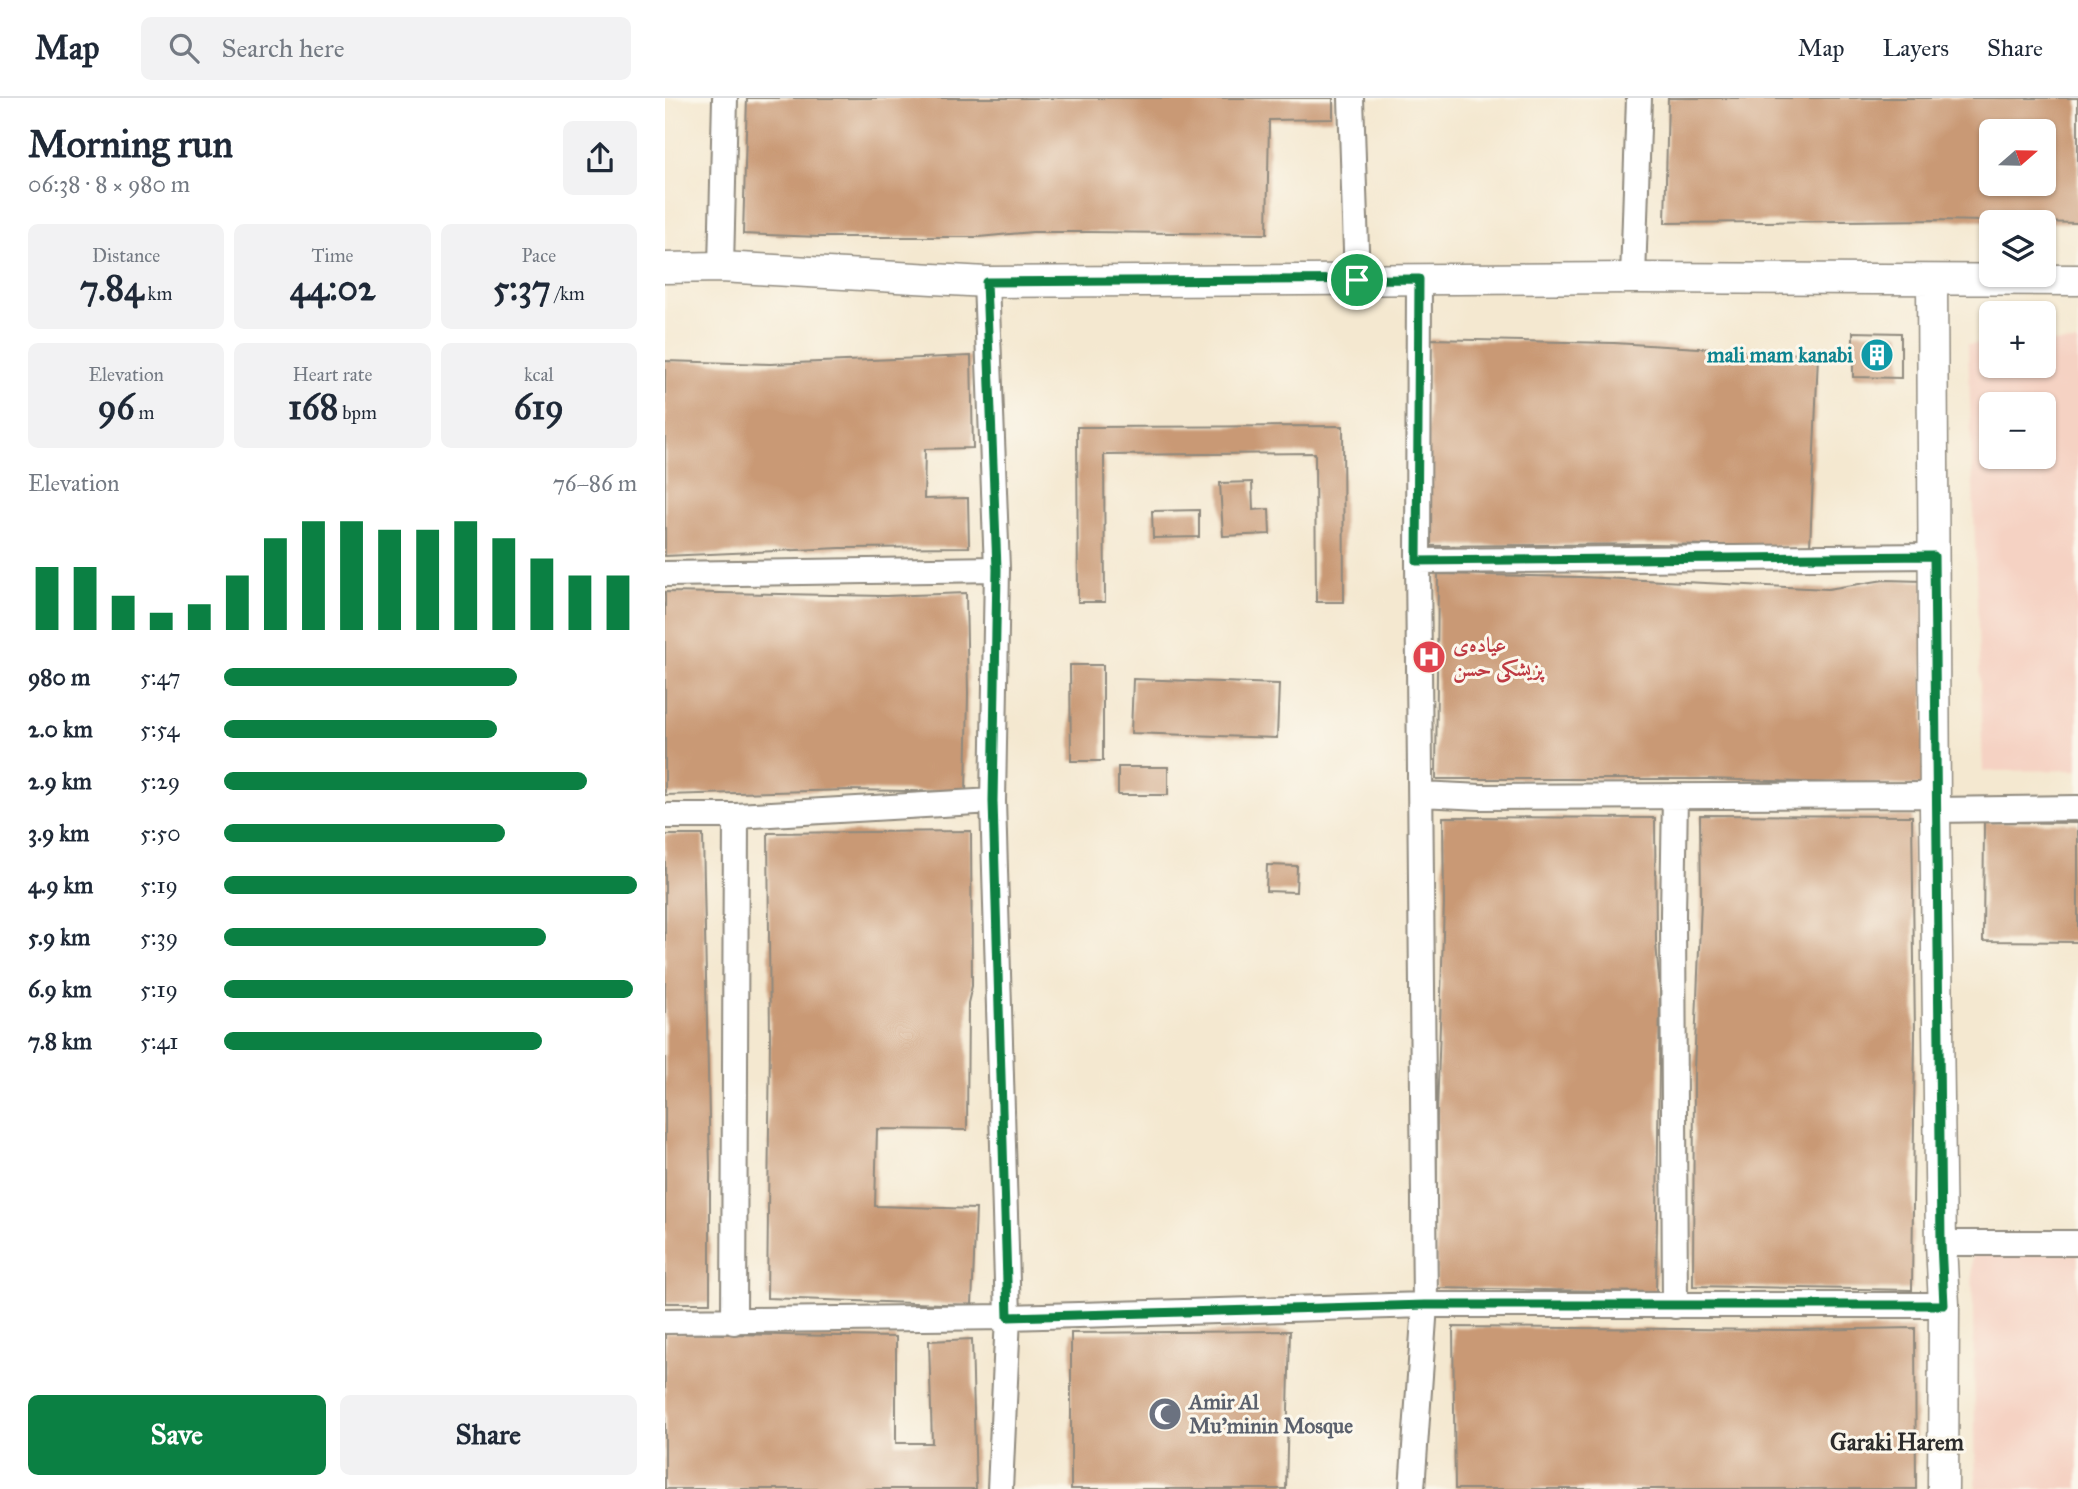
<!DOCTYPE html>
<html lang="en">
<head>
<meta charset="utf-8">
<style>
	:root { --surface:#fff; --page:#f2f2f3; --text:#1f2937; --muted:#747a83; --line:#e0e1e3; --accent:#0b8043 }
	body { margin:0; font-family:"IM FELL Great Primer",Amiri,serif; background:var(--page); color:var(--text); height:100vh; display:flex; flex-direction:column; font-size:26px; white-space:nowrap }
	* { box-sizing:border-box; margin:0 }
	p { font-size:23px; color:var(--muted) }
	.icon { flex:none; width:38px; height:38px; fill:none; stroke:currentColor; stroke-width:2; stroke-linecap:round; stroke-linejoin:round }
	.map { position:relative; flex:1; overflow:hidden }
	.panel { display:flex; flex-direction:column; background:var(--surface); width:665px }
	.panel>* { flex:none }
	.needle { width:46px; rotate:70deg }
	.controls { position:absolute; left:1314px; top:21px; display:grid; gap:14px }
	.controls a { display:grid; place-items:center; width:77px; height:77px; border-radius:10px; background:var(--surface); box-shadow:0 2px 5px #0004; font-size:35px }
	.pin { position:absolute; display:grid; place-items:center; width:60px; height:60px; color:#fff; margin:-30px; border:4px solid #fff; border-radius:50%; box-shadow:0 2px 7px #0007 }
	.round { display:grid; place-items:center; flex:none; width:74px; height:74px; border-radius:10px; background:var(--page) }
	.overview { display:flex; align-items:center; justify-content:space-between; height:119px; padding:0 28px }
	h1 { font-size:38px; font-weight:800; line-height:52px }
	.stats { display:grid; grid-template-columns:repeat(3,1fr); gap:10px; height:119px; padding:7px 28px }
	.stats div { display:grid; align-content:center; border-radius:10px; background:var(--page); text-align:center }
	.stats b { font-size:35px; font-weight:800 }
	.stats small { font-size:19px; font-weight:400 }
	.stats p { font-size:19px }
	.chart { height:196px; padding:14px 28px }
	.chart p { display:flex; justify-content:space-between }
	.chart svg { width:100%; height:126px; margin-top:7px; stroke:var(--accent); stroke-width:6 }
	.action { display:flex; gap:14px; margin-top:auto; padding:14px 28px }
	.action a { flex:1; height:80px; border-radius:10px; background:var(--accent); color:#fff; font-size:28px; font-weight:800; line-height:80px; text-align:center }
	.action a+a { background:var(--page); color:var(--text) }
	ul { padding:0 28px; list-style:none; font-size:23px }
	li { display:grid; grid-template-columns:112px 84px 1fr; align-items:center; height:52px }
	li i { height:18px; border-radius:9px; background:var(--accent) }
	header { display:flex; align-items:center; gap:42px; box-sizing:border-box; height:98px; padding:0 35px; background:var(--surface); border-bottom:2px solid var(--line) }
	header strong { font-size:33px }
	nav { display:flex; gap:38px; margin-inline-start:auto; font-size:24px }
	.search { width:490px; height:63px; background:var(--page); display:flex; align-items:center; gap:18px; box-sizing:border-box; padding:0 24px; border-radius:10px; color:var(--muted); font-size:26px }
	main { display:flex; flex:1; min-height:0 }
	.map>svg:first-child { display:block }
</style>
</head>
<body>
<header>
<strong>Map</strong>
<div class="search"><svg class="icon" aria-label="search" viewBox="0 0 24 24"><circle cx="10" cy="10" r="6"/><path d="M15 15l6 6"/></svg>Search here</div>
<nav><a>Map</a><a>Layers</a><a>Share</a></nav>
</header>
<main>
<section class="panel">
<div class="overview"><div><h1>Morning run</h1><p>06:38 · 8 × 980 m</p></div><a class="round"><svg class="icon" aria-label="share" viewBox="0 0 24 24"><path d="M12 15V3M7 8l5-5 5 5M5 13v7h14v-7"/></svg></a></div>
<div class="stats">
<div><p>Distance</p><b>7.84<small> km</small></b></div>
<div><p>Time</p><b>44:02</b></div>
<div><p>Pace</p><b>5:37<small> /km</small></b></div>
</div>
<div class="stats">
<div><p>Elevation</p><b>96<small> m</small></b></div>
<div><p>Heart rate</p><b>168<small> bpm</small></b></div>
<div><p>kcal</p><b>619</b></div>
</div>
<div class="chart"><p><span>Elevation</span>76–86 m</p>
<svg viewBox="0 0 160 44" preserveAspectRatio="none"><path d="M5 44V22M15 44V22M25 44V32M35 44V38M45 44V35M55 44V25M65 44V12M75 44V6M85 44V6M95 44V9M105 44V9M115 44V6M125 44V12M135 44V19M145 44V25M155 44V25"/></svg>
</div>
<ul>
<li><b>980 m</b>5:47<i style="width:71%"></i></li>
<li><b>2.0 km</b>5:54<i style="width:66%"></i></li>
<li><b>2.9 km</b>5:29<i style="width:88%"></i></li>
<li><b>3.9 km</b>5:50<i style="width:68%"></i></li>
<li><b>4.9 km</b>5:19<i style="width:100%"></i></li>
<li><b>5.9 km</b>5:39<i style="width:78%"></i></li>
<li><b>6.9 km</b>5:19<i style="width:99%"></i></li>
<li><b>7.8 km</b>5:41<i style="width:77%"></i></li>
</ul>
<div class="action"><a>Save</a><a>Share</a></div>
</section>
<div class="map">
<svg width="1413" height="1391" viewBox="0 0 1413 1391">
	<rect width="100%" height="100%" fill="#fbf7ec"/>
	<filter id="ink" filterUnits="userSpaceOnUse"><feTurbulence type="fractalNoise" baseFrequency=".0143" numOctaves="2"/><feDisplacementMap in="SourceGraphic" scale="14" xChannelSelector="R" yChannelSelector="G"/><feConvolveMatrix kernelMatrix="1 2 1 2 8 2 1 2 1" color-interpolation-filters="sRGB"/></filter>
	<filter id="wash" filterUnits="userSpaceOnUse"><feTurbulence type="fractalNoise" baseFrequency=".00686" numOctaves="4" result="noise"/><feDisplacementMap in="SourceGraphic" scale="28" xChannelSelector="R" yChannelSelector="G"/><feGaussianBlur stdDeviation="1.57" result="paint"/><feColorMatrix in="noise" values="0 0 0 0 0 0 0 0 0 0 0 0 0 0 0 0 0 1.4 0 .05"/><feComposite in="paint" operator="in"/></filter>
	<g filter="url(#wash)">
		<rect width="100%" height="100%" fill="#f4e8d0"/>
		<path fill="#f5d2c3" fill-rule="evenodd" d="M1413 244V672L1318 673 1303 246 1326 245V268H1379V245ZM1326 306H1379V359H1326Z
			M1307 1155H1413V1391H1311Z"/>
		<g id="blocks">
			<path fill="#c99974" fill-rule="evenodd" d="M82 0H668V21L604 22 602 136 422 134H367L314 139H155L78 136Z
				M1003 0H1413V125L1271 122 1000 125ZM1326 33H1379V86H1326Z
				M1188 234 1236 235V280L1188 279Z
				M764 241 949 245 1153 257 1145 449 990 446 761 448Z
				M306 258 308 350 260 351 259 401 303 400 304 449 176 450 0 458V263L105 266Z
				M678 328 679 504H651L650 355 439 357 440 504H413L412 329Z
				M587 384 588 412 604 411 605 436 558 438 555 385Z
				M534 412V439L488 440 487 413Z
				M773 476 915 479 1163 491 1219 482 1259 483V688L1042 681H771Z
				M0 494 221 498 301 495 303 595 301 694 183 692 0 697Z
				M405 567H438V663H406Z
				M468 581 614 586 612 640 466 635Z
				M453 669H503V697H453Z
				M1035 717 1247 718 1250 934 1247 1192 1028 1188 1029 972 1036 803Z
				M778 719 990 720 991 845 995 892 991 1194 771 1190 772 1017 779 806Z
				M1319 724 1413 725V844L1318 843Z
				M306 733 307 888 303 905 302 1032 212 1031 210 1108 311 1111 307 1207 102 1200 105 941 103 735Z
				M0 737H38L45 1069V1205H0Z
				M602 767 632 768 631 794 601 793Z
				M788 1229 1130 1232 1250 1230 1251 1391H790Z
				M625 1233 621 1391H406V1235Z
				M0 1235 231 1239V1345H267L264 1243 307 1241 311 1391H0Z"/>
		</g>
	</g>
	<g filter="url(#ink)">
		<use href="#blocks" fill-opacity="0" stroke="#908a7e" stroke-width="2"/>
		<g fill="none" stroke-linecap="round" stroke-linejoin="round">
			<defs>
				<path id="minor" d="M686 0 692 182
					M56 169 60 0
					M968 180 974 0
					M321 184 332 471 328 703 343 1219 335 1391
					M753 463 1269 458
					M0 476 332 471
					M756 696 816 699 1271 697
					M1010 698 1008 816 1010 1208
					M1270 712 1413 710
					M0 718H71L328 703
					M1276 1145H1413
					M0 1223 343 1219 760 1207H1279
					M69 1224 71 718
					M747 1391 760 1207 753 463 754 181"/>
				<path id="tertiary" d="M0 170 56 169 321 184 968 180 1413 182
					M1267 183 1270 712 1276 1145 1279 1207 1278 1391"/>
			</defs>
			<use href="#minor" stroke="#908a7e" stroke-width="28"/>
			<use href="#tertiary" stroke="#908a7e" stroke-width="33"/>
			<use href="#minor" stroke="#fff" stroke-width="24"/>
			<use href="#tertiary" stroke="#fff" stroke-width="30"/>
		</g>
	</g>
	<g fill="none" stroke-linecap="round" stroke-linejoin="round" filter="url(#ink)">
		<defs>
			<path id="route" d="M754 181 752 463 1269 458 1276 1145 1279 1207H760L343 1219 328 703 332 471 321 184Z"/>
		</defs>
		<use href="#route" stroke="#fff" stroke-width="14"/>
		<use href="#route" stroke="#0b8043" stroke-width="9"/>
	</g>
	<defs>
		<symbol id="building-disc" viewBox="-11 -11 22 22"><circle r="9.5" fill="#0f9aa8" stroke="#fbf7ec"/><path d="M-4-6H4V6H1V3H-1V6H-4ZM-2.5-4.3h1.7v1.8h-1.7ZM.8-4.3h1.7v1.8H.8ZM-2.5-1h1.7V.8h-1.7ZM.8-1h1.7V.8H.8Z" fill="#fff"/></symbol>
		<symbol id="hospital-disc" viewBox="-11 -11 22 22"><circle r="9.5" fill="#e0444e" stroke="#fbf7ec"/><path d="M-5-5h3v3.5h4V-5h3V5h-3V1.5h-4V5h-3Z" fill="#fff"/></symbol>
		<symbol id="mosque-disc" viewBox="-11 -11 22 22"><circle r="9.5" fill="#6b7280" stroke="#fbf7ec"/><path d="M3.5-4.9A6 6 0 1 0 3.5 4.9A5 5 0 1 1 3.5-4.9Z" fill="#fff"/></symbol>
	</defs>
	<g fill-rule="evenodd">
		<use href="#building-disc" x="1193" y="238" width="38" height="38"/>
		<use href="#hospital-disc" x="745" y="540" width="38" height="38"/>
		<use href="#mosque-disc" x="481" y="1297" width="38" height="38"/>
	</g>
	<g text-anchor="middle" stroke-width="6" stroke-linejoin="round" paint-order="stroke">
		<g font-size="21" font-weight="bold" fill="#0d838f" stroke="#fbf7ec" text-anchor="end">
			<text x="1188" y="264">mali mam kanabi</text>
		</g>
		<g font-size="21" font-weight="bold" fill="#be3a42" stroke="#fbf7ec" text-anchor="start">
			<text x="788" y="554">عیادەی<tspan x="788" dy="24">پزیشکی حسن</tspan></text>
		</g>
		<g font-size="21" font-weight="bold" fill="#5b616d" stroke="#fbf7ec" text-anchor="start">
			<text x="524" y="1311">Amir Al<tspan x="524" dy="24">Mu'minin Mosque</tspan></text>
		</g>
		<g font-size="23" font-weight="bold" fill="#2b2b2b" stroke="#fbf7ec">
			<text x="1232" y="1352">Garaki Harem</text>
		</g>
	</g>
</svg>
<div class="controls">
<a><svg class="needle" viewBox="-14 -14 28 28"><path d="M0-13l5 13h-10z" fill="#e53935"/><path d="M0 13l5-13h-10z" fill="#747a83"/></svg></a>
<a><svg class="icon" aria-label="layers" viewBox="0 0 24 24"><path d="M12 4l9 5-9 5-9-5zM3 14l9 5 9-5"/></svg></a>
<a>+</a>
<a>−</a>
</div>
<div class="pin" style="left:692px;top:182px;background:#1e9e55"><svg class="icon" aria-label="arrive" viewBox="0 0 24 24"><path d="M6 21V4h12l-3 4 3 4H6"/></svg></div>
</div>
</main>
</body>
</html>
